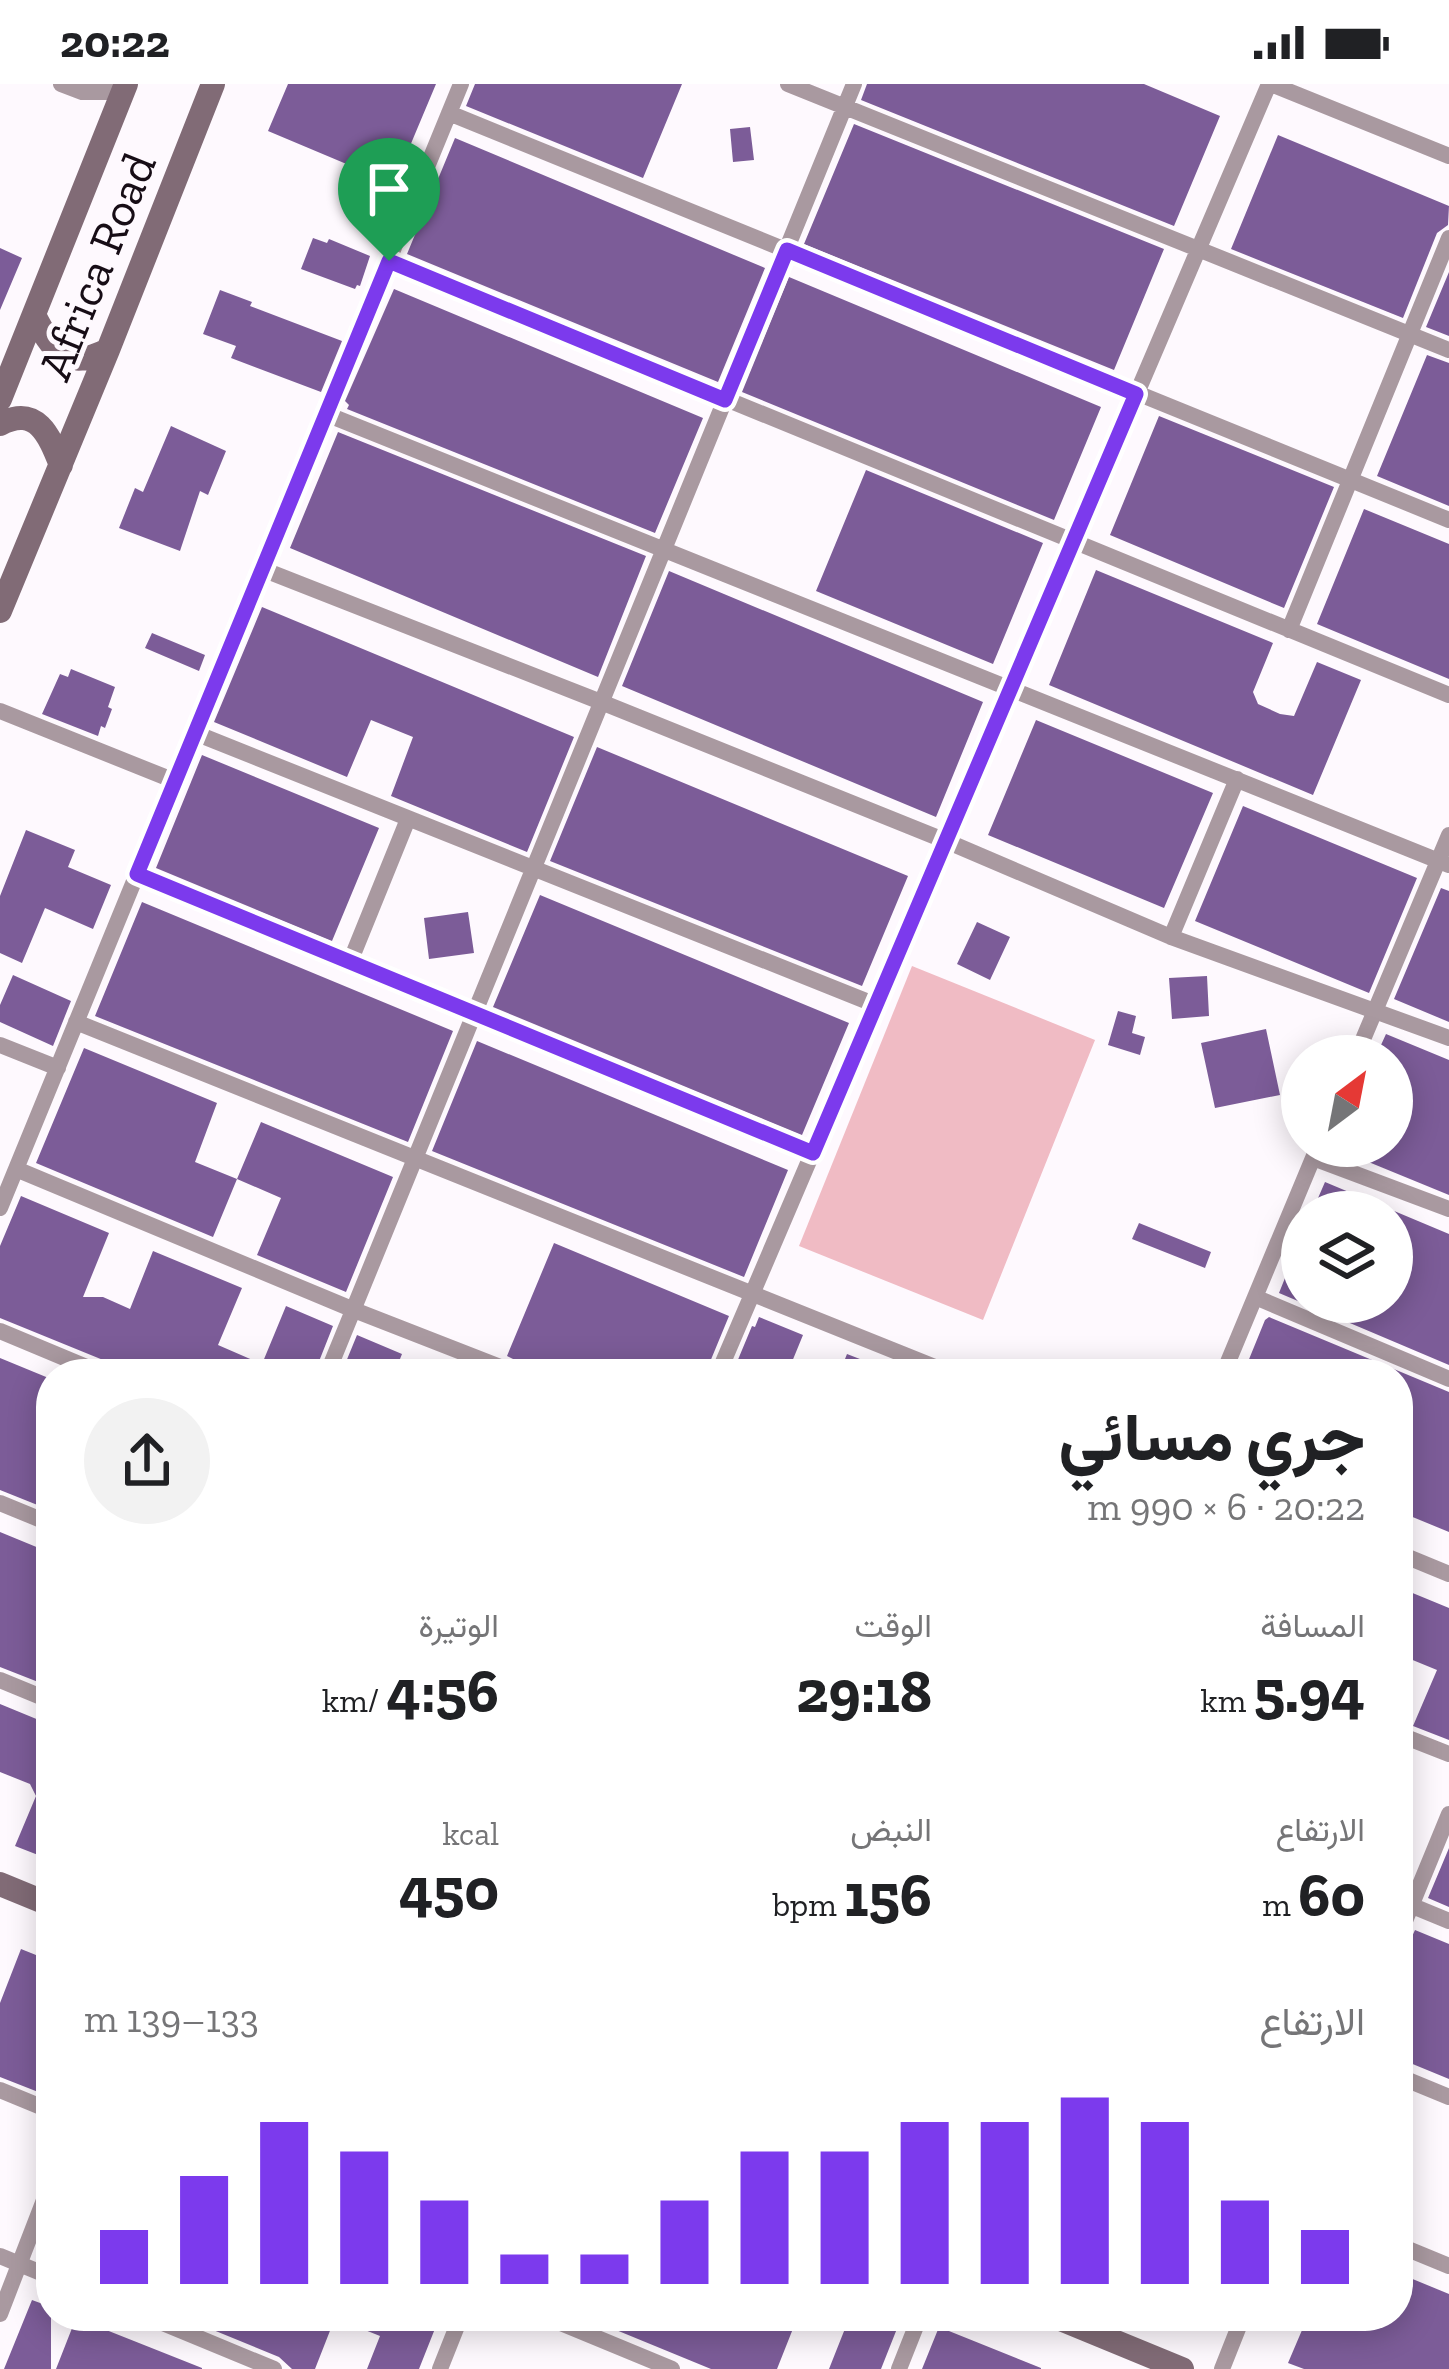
<!DOCTYPE html>
<html lang="ar">
<head>
<meta charset="utf-8">
<style>
	:root { --surface:#fff; --page:#f2f2f2; --text:#202124; --muted:#757577; --accent:#7c3aed }
	body { margin:0; font-family:"Zilla Slab",Vazirmatn,serif; background:var(--page); color:var(--text); direction:rtl; height:100vh; display:flex; flex-direction:column; font-size:45px; white-space:nowrap }
	* { box-sizing:border-box; margin:0 }
	p { font-size:39px; color:var(--muted) }
	.icon { flex:none; width:66px; height:66px; fill:none; stroke:currentColor; stroke-width:2; stroke-linecap:round; stroke-linejoin:round }
	.map { position:relative; flex:1; overflow:hidden; direction:ltr }
	.side { position:absolute; left:36px; top:1275px; width:1377px; height:972px; display:flex; flex-direction:column; background:var(--surface); border-radius:48px; box-shadow:0 6px 30px #0003; direction:rtl }
	.side>* { flex:none }
	.needle { width:78px; rotate:32deg }
	.fabs { position:absolute; left:1281px; top:951px; display:grid; gap:24px }
	.fabs a { display:grid; place-items:center; width:132px; height:132px; border-radius:50%; background:var(--surface); box-shadow:0 6px 30px #0003; font-size:60px }
	.pin { position:absolute; display:grid; place-items:center; width:102px; height:102px; color:#fff; margin:-123px -51px; border-radius:50% 50% 50% 0; rotate:-45deg; box-shadow:0 0 12px #0007 }
	.pin .icon { rotate:45deg }
	.round { display:grid; place-items:center; flex:none; width:126px; height:126px; border-radius:63px; background:var(--page) }
	.headline { display:flex; align-items:center; justify-content:space-between; height:204px; padding:0 48px }
	h1 { font-size:66px; font-weight:800; line-height:90px }
	.figures { display:grid; grid-template-columns:repeat(3,1fr); gap:18px; height:204px; padding:12px 48px }
	.figures div { display:grid; align-content:center }
	.figures b { font-size:60px; font-weight:800 }
	.figures small { font-size:33px; font-weight:400 }
	.figures p { font-size:33px }
	.chart { height:336px; padding:24px 48px }
	.chart p { display:flex; justify-content:space-between }
	.chart svg { width:100%; height:216px; margin-top:12px; stroke:var(--accent); stroke-width:6 }
	.status { display:flex; justify-content:space-between; align-items:center; height:84px; padding:0 60px; background:var(--surface); direction:ltr }
	.status svg { height:33px; fill:currentColor }
	.map>svg:first-child { display:block }
</style>
</head>
<body>
<div class="status"><b>20:22</b><svg viewBox="0 0 49 12"><path d="M0 12V9h3v3zM5 12V6h3v6zM10 12V3h3v9zM15 12V0h3v12zM26 1h20v11H26zM47 4h2v5h-2z"/></svg></div>
<div class="map">
<svg width="1449" height="2285" viewBox="0 0 1449 2285">
	<rect width="100%" height="100%" fill="#fef9fe"/>
	<path fill="#f0bbc4" d="M912 882 1095 956 983 1236 799 1162Z"/>
	<path fill="#7c5c98" d="M288 0H436L394 100 268 47Z
		M475 0H682L643 94 466 22Z
		M867 0H1144L1220 32 1174 142 861 16Z
		M854 40 1164 165 1114 286 804 160Z
		M750 43 754 76 733 78 730 45Z
		M1278 51 1449 122 1448 141 1437 149 1403 234 1231 165Z
		M455 54 765 184 718 298 407 170Z
		M313 154 327 159 329 155 370 172 360 202 357 201 355 205 301 185Z
		M0 164 22 174 0 226Z
		M1449 188V252L1426 243Z
		M789 193 1101 323 1054 436 742 308Z
		M394 205 703 334 655 449 347 325 349 321 345 317Z
		M220 206 252 218 250 222 342 257 321 308 231 274 236 262 203 250Z
		M1427 271 1449 279V422L1377 392Z
		M1159 332 1334 403 1284 524 1110 451Z
		M171 342 226 367 208 411 200 407 180 467 119 444 135 404 143 408Z
		M338 348 646 472 598 593 290 464Z
		M866 386 1043 459 993 580 816 507Z
		M1364 425 1449 460V595L1317 540Z
		M1096 486 1273 559 1253 608 1258 620 1280 630 1294 632 1317 578 1361 596 1313 711 1049 601Z
		M669 487 983 618 936 733 622 602Z
		M262 523 574 653 527 768 391 712 413 653 371 636 347 693 214 638Z
		M152 549 205 571 199 587 145 564Z
		M71 585 115 603 108 623 112 625 105 644 101 642 98 652 42 630 60 590 68 593Z
		M1036 636 1213 709 1164 824 988 751Z
		M597 663 908 792 862 902 550 777Z
		M202 671 379 744 332 857 156 784Z
		M1243 722 1417 794 1369 909 1195 837Z
		M26 746 75 766 68 783 111 801 93 845 45 824 22 879 0 869V812Z
		M1441 804 1449 807V938L1394 915Z
		M540 811 849 939 802 1051 493 923Z
		M142 818 453 947 408 1058 95 932Z
		M468 828 474 869 429 875 424 834Z
		M977 838 1010 853 990 896 957 880Z
		M13 891 71 917 53 962 0 938V921Z
		M1207 892 1209 932 1172 935 1169 894Z
		M1118 927 1136 932 1132 949 1145 953 1140 971 1108 961Z
		M1266 945 1280 1011 1215 1024 1201 959Z
		M1386 950 1449 976V1111L1332 1063 1392 1062V972H1376Z
		M477 957 788 1086 744 1193 432 1067Z
		M84 964 217 1019 195 1078 237 1095 213 1153 36 1079Z
		M261 1038 393 1093 346 1208 257 1171 281 1114 237 1095Z
		M1325 1098 1449 1150V1281L1279 1209 1301 1154 1302 1218H1392V1128H1312Z
		M21 1112 109 1149 83 1213H103L130 1225 153 1167 242 1204 218 1261 262 1280 286 1222 333 1242 314 1290H125L115 1286 108 1278 0 1234V1162Z
		M1139 1139 1211 1168 1205 1184 1132 1155Z
		M554 1159 729 1232 705 1290H543L507 1272Z
		M759 1233 803 1251 787 1290H732L752 1242 755 1243Z
		M1269 1233 1449 1308V1448L1398 1427V1290H1243L1265 1236Z
		M357 1251 402 1270 394 1290H341Z
		M847 1270 896 1289V1290H839Z
		M0 1274 51 1295V1410L45 1424 0 1406Z
		M0 1448 51 1469V1603L0 1583Z
		M1398 1503 1449 1524V1656L1413 1642 1437 1586 1398 1570Z
		M0 1620 51 1641V1776L15 1762 36 1712 30 1700 0 1688Z
		M1449 1764V1823L1428 1814Z
		M1415 1846 1449 1860V1995L1398 1974V1883Z
		M21 1865 51 1877V2013L0 1993V1919Z
		M1398 2189 1449 2210V2285H1304L1288 2279 1308 2232H1398Z
		M32 2216 51 2223V2285H4Z
		M179 2232H440L419 2285H367L380 2252 335 2234 315 2285H292L279 2273Z
		M582 2232H798L777 2285H711Z
		M850 2232H902L881 2285H829Z
		M76 2234 202 2284V2285H56Z
		M939 2243 1041 2284V2285H922Z"/>
	<g fill="none" stroke-linecap="round" stroke-linejoin="round">
		<path stroke="#a999a0" stroke-width="16" d="M61 0 82 8H122
			M788 0 1449 266
			M1271 0 1449 72
			M449 29 1449 436
			M389 177 1449 611
			M326 330 1449 781
			M262 485 601 618 946 757 1171 853 1449 954
			M1289 546 1449 154
			M0 627 175 697
			M195 649 876 921
			M137 790 813 1069
			M1171 853 1237 695
			M350 878 408 735
			M76 938 952 1290
			M0 961 58 984
			M1356 972 1449 751
			M1313 1074 1449 1125
			M16 1085 354 1226 518 1290
			M0 1124 461 0
			M1255 1213 1449 1295
			M0 1247 103 1290
			M327 1290 854 0
			M718 1290 1269 0
			M1223 1290 1318 1062
			M0 1419 51 1440
			M1398 1469 1449 1490
			M0 1596 51 1617
			M1398 1650 1449 1670
			M1398 1816 1449 1837
			M1398 1854 1449 1730
			M1398 1992 1449 2013
			M0 2006 51 2027
			M1398 2161 1449 2182
			M0 2172 51 2193
			M0 2230 51 2098
			M146 2232 274 2285
			M544 2232 672 2285
			M440 2285 461 2232
			M899 2285 920 2232
			M1222 2285 1243 2232"/>
		<path stroke="#816b76" stroke-width="24" d="M34 231C52 266 66 288 108 266
			M0 315 126 0
			M0 340C37 321 49 351 61 381
			M0 527 108 266 213 0
			M0 1800 51 1821
			M1053 2232 1182 2285"/>
	</g>
	<g fill="none" stroke-linecap="round" stroke-linejoin="round">
		<defs>
			<path id="route" d="M787 166 1136 310 813 1069 137 790 389 177 725 316Z"/>
		</defs>
		<use href="#route" stroke="#fff" stroke-width="24"/>
		<use href="#route" stroke="#7c3aed" stroke-width="15"/>
	</g>
	<g text-anchor="middle" stroke-width="10" stroke-linejoin="round" paint-order="stroke">
		<g font-size="48" fill="#170d16" stroke="#fef9fe">
			<text transform="translate(96 182) rotate(-68)" y="17">Africa Road</text>
		</g>
	</g>
</svg>
<div class="fabs">
<a><svg class="needle" viewBox="-14 -14 28 28"><path d="M0-13l5 13h-10z" fill="#e53935"/><path d="M0 13l5-13h-10z" fill="#757577"/></svg></a>
<a><svg class="icon" aria-label="layers" viewBox="0 0 24 24"><path d="M12 4l9 5-9 5-9-5zM3 14l9 5 9-5"/></svg></a>
</div>
<div class="pin" style="left:389px;top:177px;background:#1e9e55"><svg class="icon" aria-label="arrive" viewBox="0 0 24 24"><path d="M6 21V4h12l-3 4 3 4H6"/></svg></div>
<section class="side">
<div class="headline"><div><h1>جري مسائي</h1><p>20:22 · 6 × 990 m</p></div><a class="round"><svg class="icon" aria-label="share" viewBox="0 0 24 24"><path d="M12 15V3M7 8l5-5 5 5M5 13v7h14v-7"/></svg></a></div>
<div class="figures">
<div><p>المسافة</p><b>5.94<small> km</small></b></div>
<div><p>الوقت</p><b>29:18</b></div>
<div><p>الوتيرة</p><b>4:56<small> /km</small></b></div>
</div>
<div class="figures">
<div><p>الارتفاع</p><b>60<small> m</small></b></div>
<div><p>النبض</p><b>156<small> bpm</small></b></div>
<div><p>kcal</p><b>450</b></div>
</div>
<div class="chart"><p><span>الارتفاع</span>133–139 m</p>
<svg viewBox="0 0 160 44" preserveAspectRatio="none"><path d="M5 44V33M15 44V22M25 44V11M35 44V17M45 44V27M55 44V38M65 44V38M75 44V27M85 44V17M95 44V17M105 44V11M115 44V11M125 44V6M135 44V11M145 44V27M155 44V33"/></svg>
</div>
</section>
</div>
</body>
</html>
